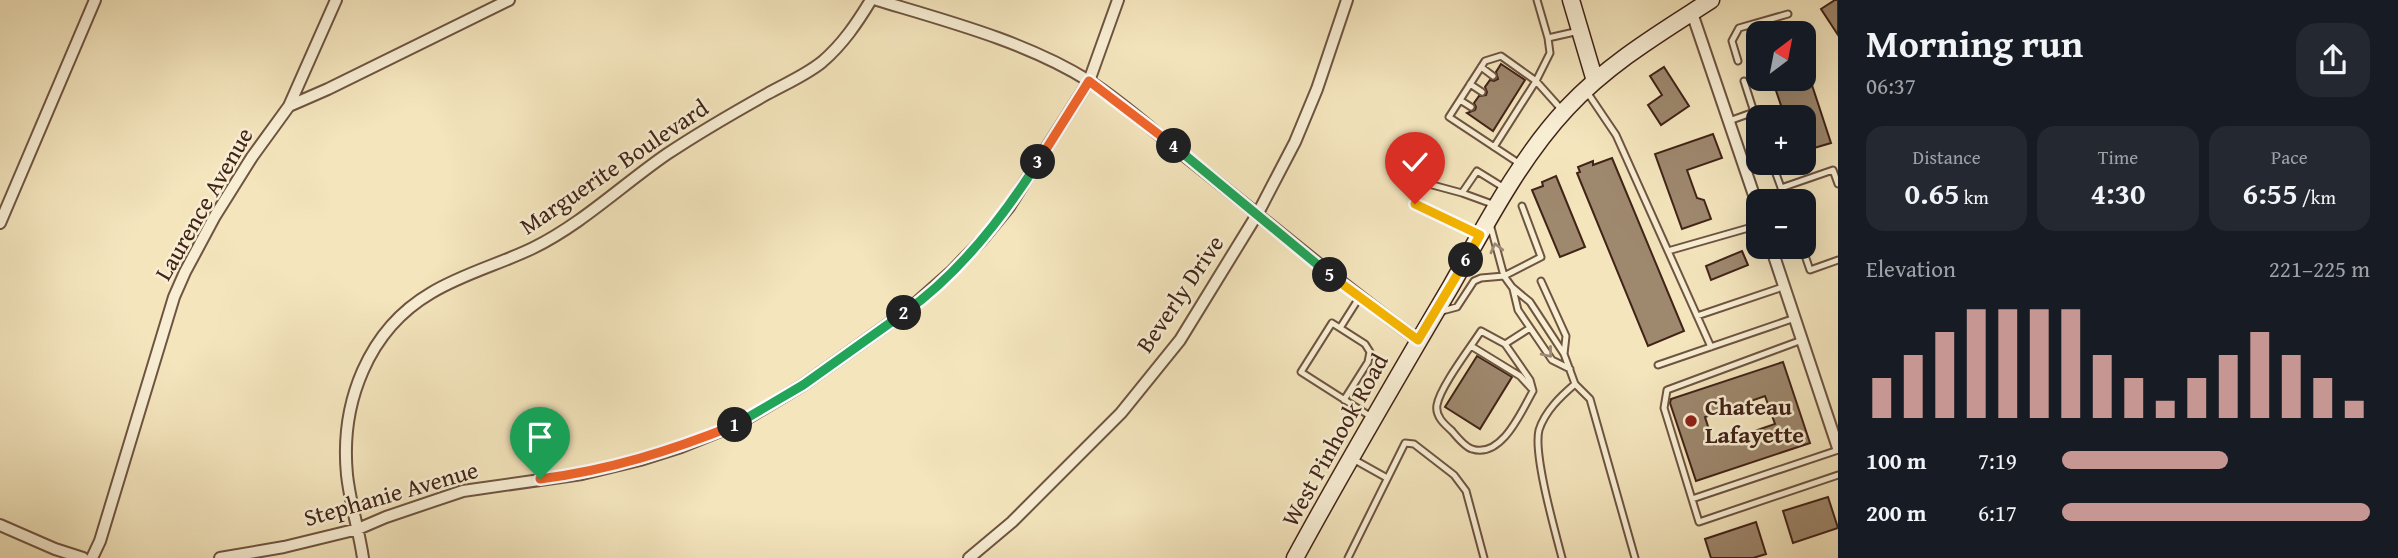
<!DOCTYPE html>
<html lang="en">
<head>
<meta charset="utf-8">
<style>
	:root { --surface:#171b24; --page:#242831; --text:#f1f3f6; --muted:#9ea1a6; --accent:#c59692 }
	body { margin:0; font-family:"Gentium Book Plus",serif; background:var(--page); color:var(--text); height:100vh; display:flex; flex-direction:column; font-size:26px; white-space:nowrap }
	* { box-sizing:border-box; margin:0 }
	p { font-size:23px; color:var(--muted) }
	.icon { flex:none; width:38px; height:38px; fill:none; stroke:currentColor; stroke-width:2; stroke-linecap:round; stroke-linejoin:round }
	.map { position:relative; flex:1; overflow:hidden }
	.side { display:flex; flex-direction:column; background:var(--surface); width:560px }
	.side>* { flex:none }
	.needle { width:46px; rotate:32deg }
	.buttons { position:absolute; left:1746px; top:21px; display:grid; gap:14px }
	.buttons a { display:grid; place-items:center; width:70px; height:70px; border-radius:14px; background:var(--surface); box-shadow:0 7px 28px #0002; font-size:35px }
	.pin { position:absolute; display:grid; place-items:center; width:60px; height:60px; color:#fff; margin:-72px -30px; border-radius:50% 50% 50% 0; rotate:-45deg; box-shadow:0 0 7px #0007 }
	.pin .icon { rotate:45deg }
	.km { position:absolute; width:35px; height:35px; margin:-18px; border-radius:50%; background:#222; color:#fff; font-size:19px; line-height:35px; text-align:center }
	.round { display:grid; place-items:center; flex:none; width:74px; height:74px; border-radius:21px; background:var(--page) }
	.summary { display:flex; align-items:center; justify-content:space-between; height:119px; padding:0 28px }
	h1 { font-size:38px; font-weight:600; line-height:52px }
	.figures { display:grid; grid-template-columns:repeat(3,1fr); gap:10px; height:119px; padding:7px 28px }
	.figures div { display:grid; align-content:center; border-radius:18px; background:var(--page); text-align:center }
	.figures b { font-size:30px; font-weight:600 }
	.figures small { font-size:19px; font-weight:400 }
	.figures p { font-size:19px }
	.chart { height:196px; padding:14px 28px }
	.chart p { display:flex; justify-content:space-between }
	.chart svg { width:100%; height:126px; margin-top:7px; stroke:var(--accent); stroke-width:6 }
	ul { padding:0 28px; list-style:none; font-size:23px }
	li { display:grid; grid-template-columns:112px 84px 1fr; align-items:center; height:52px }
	li i { height:18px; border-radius:9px; background:var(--accent) }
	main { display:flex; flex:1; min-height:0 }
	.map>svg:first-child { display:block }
</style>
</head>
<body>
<main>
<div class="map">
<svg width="1838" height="558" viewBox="0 0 1838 558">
	<rect width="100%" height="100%" fill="#f4e5bd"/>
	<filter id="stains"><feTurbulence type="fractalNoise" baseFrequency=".00286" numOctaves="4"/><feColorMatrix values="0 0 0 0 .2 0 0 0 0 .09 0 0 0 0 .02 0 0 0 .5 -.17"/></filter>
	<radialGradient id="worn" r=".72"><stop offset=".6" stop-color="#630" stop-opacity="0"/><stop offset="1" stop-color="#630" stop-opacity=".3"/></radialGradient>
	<path fill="#9e886e" stroke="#412318" stroke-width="2" fill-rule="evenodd" d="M1835 0H1838V35L1821 9Z
		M1501 64 1525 80 1493 131 1467 113 1475 110 1476 107 1474 103 1479 96 1486 95 1487 92 1485 87 1490 80 1494 81 1498 79 1496 72Z
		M1664 67 1689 106 1661 125 1648 105 1662 95 1650 76Z
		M1772 79H1810L1831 143 1804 151V117H1785Z
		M1713 134 1722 158 1687 170 1697 198 1704 200 1711 219 1682 229 1655 154Z
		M1612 158 1684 331 1648 346 1577 173 1580 172 1578 167 1593 161V165Z
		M1556 176 1585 247 1560 257 1532 190 1543 186 1542 182Z
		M1742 251 1748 265 1711 280 1706 266Z
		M1477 356 1512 377 1480 429 1445 407Z
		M1783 362 1810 443 1696 481 1670 403 1671 399ZM1765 396 1775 424 1714 445 1705 417Z
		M1828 497 1838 528 1793 543 1783 511Z
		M1756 522 1766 554 1753 558H1711L1705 539Z"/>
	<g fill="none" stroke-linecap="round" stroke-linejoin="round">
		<defs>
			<path id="lane" d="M1548 38 1579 31
				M1738 61 1732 41 1739 28 1788 14
				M1481 67 1493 76
				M1470 84 1482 92
				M1587 92 1616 135 1711 347
				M1460 100 1471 107
				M1754 112 1759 126
				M1729 121 1754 112 1744 81
				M1494 147 1536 81 1550 53 1548 38 1537 0
				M1772 163 1786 201
				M1520 164 1449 117 1485 61 1501 56 1536 81 1561 109
				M1425 183 1462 193 1495 205
				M1781 188 1833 170 1838 184
				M1462 193 1477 171 1506 189
				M1415 204 1478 234
				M1490 224 1504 276 1512 287 1530 302 1564 354 1575 384 1590 399 1635 558
				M1802 247 1810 270 1838 260
				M1668 251 1759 225
				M1541 281 1566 336 1564 354
				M1513 289 1518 310 1552 360 1570 369
				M1359 298 1340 328 1332 323 1301 372 1373 418
				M1442 311 1457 307 1474 281 1481 278 1504 276 1541 257 1522 206
				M1697 316 1783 287
				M1340 328 1365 344 1370 352 1368 362 1344 400
				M1802 340 1667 390 1664 408 1699 522 1838 475
				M1505 344 1481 331C1470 348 1440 387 1437 405 1435 416 1444 424 1452 431 1457 437 1465 447 1472 449 1502 459 1522 410 1533 391L1530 380 1505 344 1530 328
				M1471 346 1520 376 1531 388
				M1658 365 1795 318
				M1353 459 1387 478
				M1692 499 1838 450
				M1348 558 1405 443 1414 444 1454 475 1466 491 1484 558
				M1562 558C1555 531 1533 454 1539 430 1545 411 1561 396 1575 384"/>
			<path id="street" d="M877 0C947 21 1027 42 1089 81 1122 102 1151 129 1181 153 1260 215 1336 281 1418 340
				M1692 13 1759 210
				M289 106 328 89 509 0
				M0 223 95 0
				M1771 247 1838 448
				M0 525 55 549 83 558
				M92 558 100 541 174 297 185 272 215 216 252 157 289 106 336 0
				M220 558 284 547 358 529 386 517 463 491 582 474 640 460 681 447 738 424 803 385 908 310 951 272 981 241 1009 207 1089 81 1118 0
				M363 558C359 530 350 503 347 475 340 403 368 330 431 293 462 274 500 264 533 248 582 224 622 185 667 154 700 132 733 113 767 94 785 84 806 75 822 62 843 44 857 23 871 0
				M969 558 1012 522 1121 413 1180 340 1258 213 1295 142 1317 89 1347 0"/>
			<path id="secondary" d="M1571 0 1595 81
				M1295 558C1345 466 1398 376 1451 286 1485 226 1520 158 1567 108 1609 63 1660 33 1711 0"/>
		</defs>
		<use href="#lane" stroke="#6e5441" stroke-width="9"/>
		<use href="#street" stroke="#6e5441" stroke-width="14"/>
		<use href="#secondary" stroke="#412318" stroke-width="19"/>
		<use href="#lane" stroke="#f8eed4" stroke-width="5"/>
		<use href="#street" stroke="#f8eed4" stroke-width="10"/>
		<use href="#secondary" stroke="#f8eed4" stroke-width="16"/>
	</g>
	<defs><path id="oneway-chevron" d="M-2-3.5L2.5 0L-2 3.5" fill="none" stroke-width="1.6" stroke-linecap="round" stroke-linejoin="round" transform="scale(1.75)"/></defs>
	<g stroke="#9c8876">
		<use href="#oneway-chevron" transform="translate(1496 248) rotate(-104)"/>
		<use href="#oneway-chevron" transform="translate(1548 353) rotate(50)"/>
	</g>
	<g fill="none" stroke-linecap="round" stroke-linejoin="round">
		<defs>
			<path id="split-1" d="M540 479C610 470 670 451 735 425"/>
			<path id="split-2" d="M735 425 803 385 904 313"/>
			<path id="split-3" d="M904 313C959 274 1002 219 1038 162"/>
			<path id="split-4" d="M1038 162 1089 81 1174 146"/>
			<path id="split-5" d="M1174 146 1330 275"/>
			<path id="split-6" d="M1330 275 1418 340 1466 260"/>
			<path id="split-7" d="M1415 204 1480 235 1466 260"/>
		</defs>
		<use href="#split-1" stroke="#fff" stroke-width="14"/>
		<use href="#split-2" stroke="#fff" stroke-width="14"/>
		<use href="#split-3" stroke="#fff" stroke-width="14"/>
		<use href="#split-4" stroke="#fff" stroke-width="14"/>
		<use href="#split-5" stroke="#fff" stroke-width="14"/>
		<use href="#split-6" stroke="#fff" stroke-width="14"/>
		<use href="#split-7" stroke="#fff" stroke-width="14"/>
		<use href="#split-1" stroke="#f0652b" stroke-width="9"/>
		<use href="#split-2" stroke="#22a559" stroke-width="9"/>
		<use href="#split-3" stroke="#22a559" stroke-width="9"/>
		<use href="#split-4" stroke="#f0652b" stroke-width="9"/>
		<use href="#split-5" stroke="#22a559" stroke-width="9"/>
		<use href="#split-6" stroke="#f5b400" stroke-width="9"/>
		<use href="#split-7" stroke="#f5b400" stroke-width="9"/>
	</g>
	<circle fill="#8f2418" stroke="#f8eed4" stroke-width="2.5" cx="1691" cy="421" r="7"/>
	<g text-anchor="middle" stroke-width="5" stroke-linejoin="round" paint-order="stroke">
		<g font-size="24" fill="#412318" stroke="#f8eed4">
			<text transform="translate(614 167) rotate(-34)" y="8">Marguerite Boulevard</text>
			<text transform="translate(204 204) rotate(-60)" y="8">Laurence Avenue</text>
			<text transform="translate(1180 294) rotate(-56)" y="8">Beverly Drive</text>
			<text transform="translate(1335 440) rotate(-61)" y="8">West Pinhook Road</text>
			<text transform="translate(391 494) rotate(-16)" y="8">Stephanie Avenue</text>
		</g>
		<g font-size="24" font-weight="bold" fill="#412318" stroke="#f8eed4" text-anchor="start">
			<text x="1705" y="415">Chateau<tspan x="1705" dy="28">Lafayette</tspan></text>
		</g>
	</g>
	<rect width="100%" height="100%" filter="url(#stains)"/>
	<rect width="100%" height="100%" fill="url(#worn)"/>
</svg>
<div class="buttons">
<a><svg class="needle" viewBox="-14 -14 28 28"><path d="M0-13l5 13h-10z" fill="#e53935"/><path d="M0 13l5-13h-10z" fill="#9ea1a6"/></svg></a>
<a>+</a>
<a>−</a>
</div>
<div class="pin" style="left:540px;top:479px;background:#1e9e55"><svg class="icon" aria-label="arrive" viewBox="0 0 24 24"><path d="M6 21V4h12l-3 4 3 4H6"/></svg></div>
<div class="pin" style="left:1415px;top:204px;background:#d93025"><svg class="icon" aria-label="check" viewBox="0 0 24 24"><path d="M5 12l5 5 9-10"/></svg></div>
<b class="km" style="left:735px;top:425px">1</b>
<b class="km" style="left:904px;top:313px">2</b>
<b class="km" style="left:1038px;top:162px">3</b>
<b class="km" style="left:1174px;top:146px">4</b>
<b class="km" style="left:1330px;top:275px">5</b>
<b class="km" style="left:1466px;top:260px">6</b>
</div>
<section class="side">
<div class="summary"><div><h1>Morning run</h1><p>06:37</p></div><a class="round"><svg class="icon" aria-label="share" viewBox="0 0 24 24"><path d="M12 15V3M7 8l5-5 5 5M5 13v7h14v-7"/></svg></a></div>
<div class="figures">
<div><p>Distance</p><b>0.65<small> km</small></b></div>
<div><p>Time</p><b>4:30</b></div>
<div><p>Pace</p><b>6:55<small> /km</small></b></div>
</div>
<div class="chart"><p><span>Elevation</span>221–225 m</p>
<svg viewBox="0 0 160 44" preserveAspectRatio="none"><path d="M5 44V30M15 44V22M25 44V14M35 44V6M45 44V6M55 44V6M65 44V6M75 44V22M85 44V30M95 44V38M105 44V30M115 44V22M125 44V14M135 44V22M145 44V30M155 44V38"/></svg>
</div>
<ul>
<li><b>100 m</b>7:19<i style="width:54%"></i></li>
<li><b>200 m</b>6:17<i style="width:100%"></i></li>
</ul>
</section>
</main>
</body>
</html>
